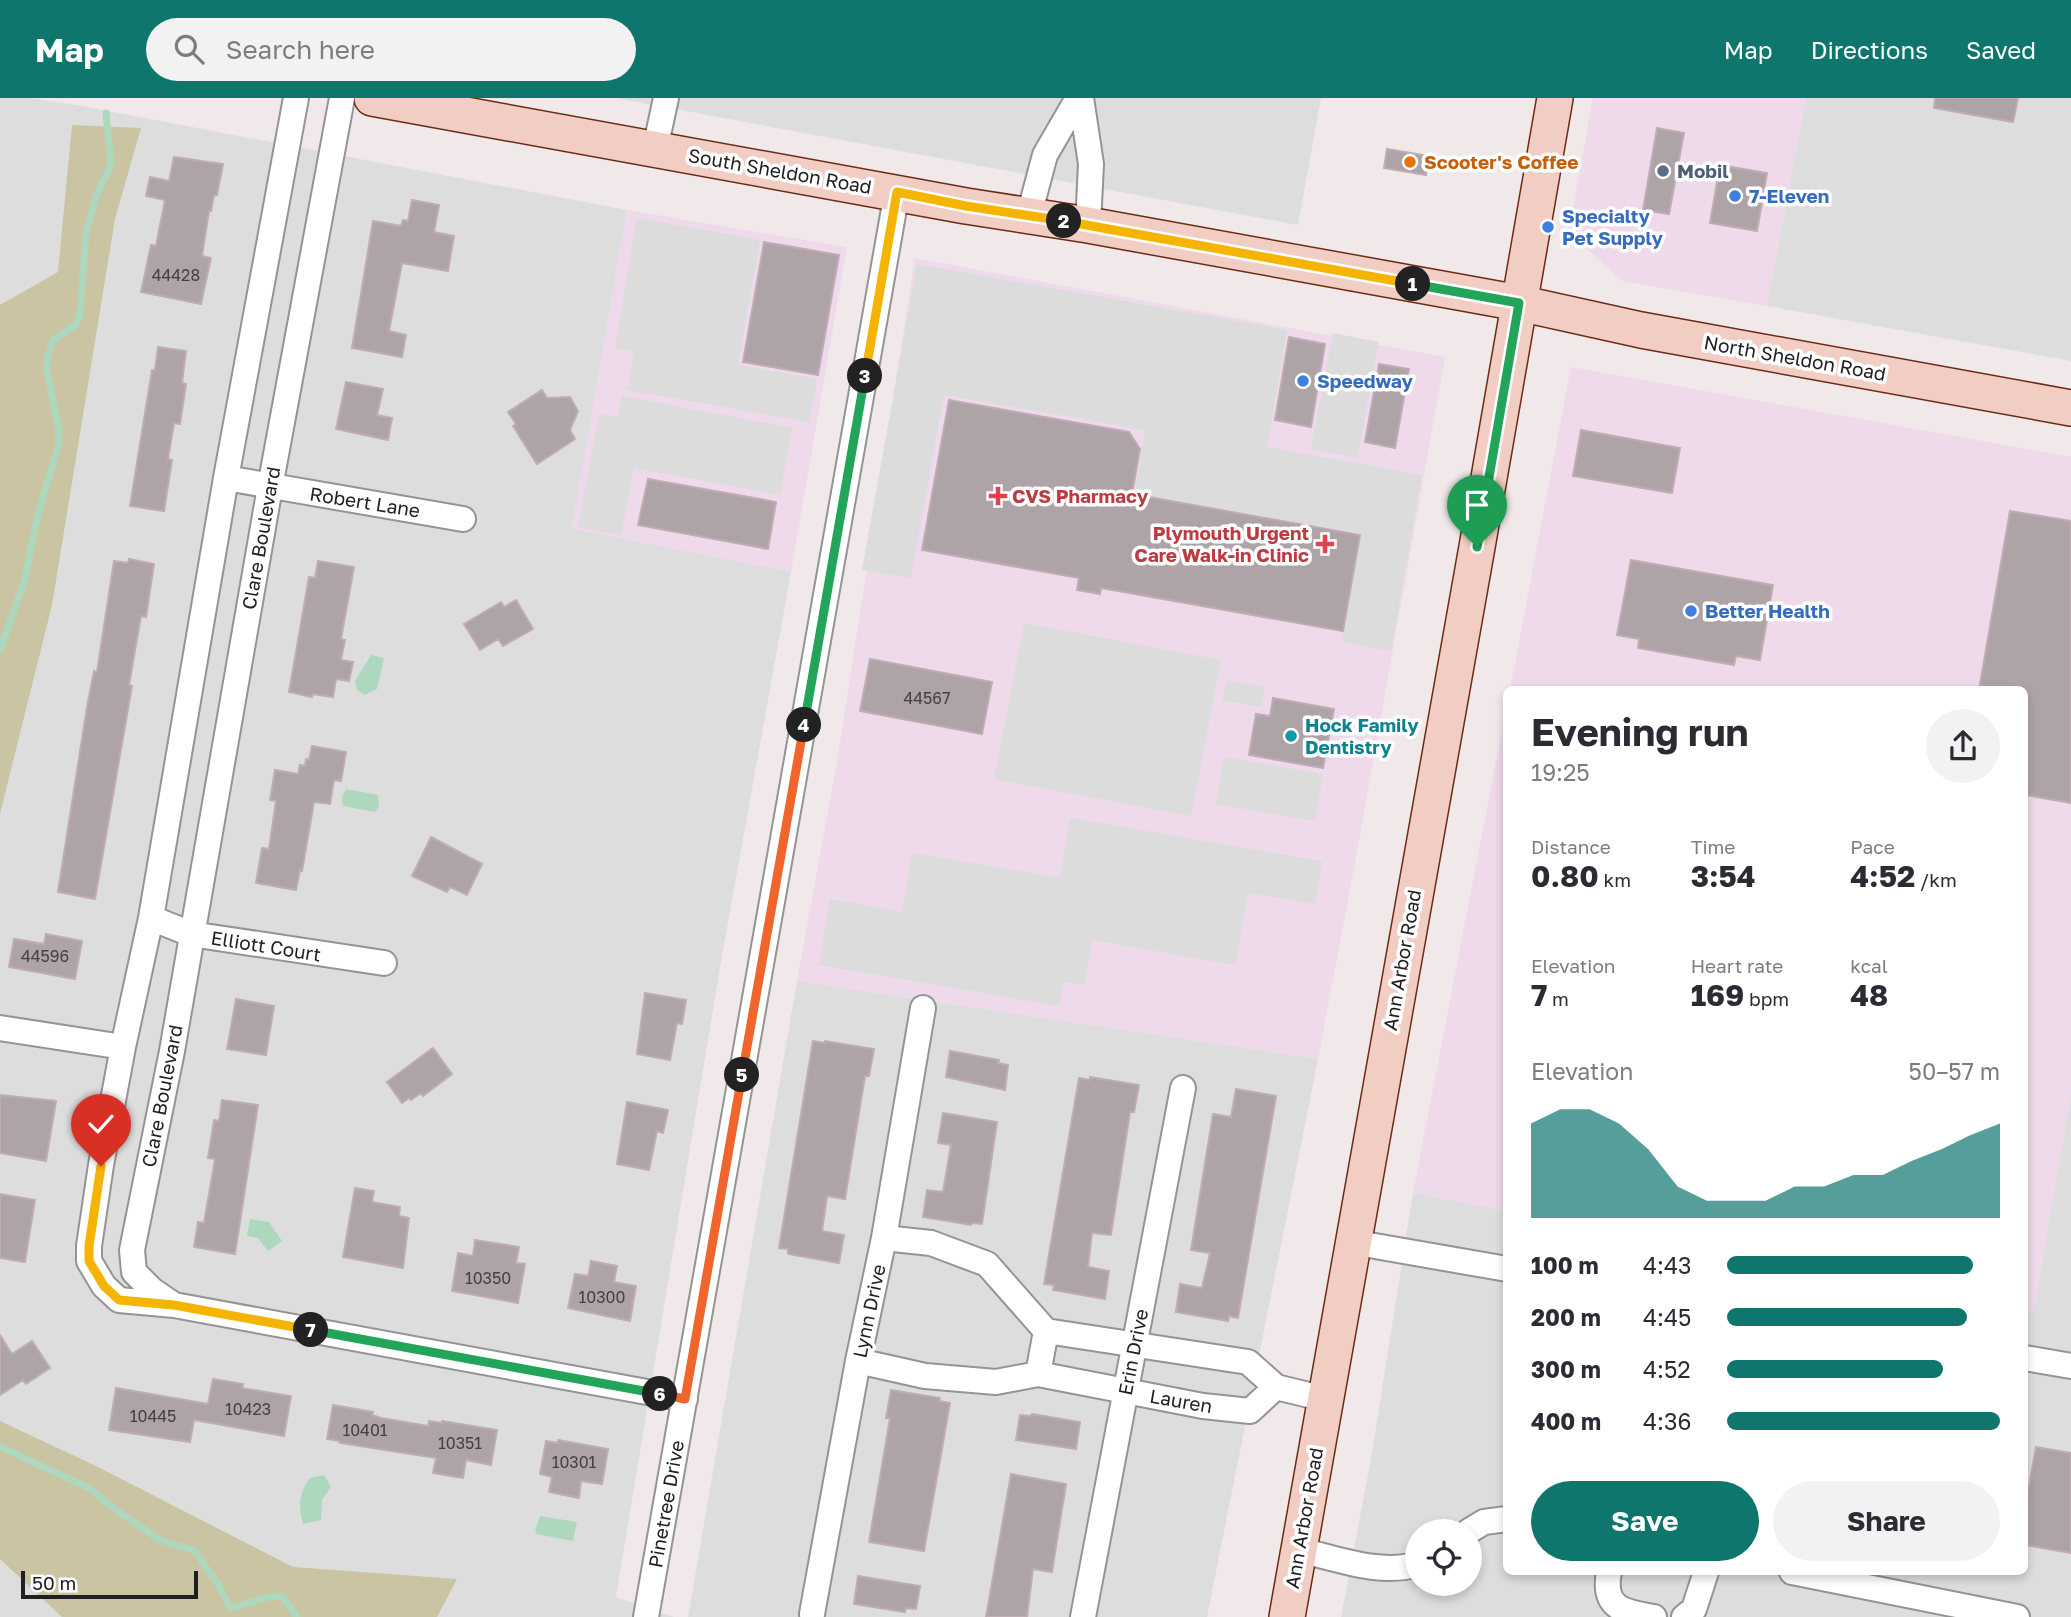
<!DOCTYPE html>
<html lang="en">
<head>
<meta charset="utf-8">
<style>
	:root { --surface:#fff; --page:#f2f2f3; --text:#2b2b33; --muted:#7c7c81; --accent:#0f766e }
	body { margin:0; font-family:"Golos Text",sans-serif; background:var(--page); color:var(--text); height:100vh; display:flex; flex-direction:column; font-size:26px; white-space:nowrap }
	* { box-sizing:border-box; margin:0 }
	p { font-size:23px; color:var(--muted) }
	.icon { flex:none; width:38px; height:38px; fill:none; stroke:currentColor; stroke-width:2; stroke-linecap:round; stroke-linejoin:round }
	.map { position:relative; flex:1; overflow:hidden }
	.drawer { position:absolute; left:1503px; top:588px; width:525px; height:889px; display:flex; flex-direction:column; background:var(--surface); border-radius:10px; box-shadow:0 4px 10px #0003 }
	.drawer>* { flex:none }
	.fabs { position:absolute; left:1405px; top:1421px; display:grid; gap:14px }
	.fabs a { display:grid; place-items:center; width:77px; height:77px; border-radius:50%; background:var(--surface); box-shadow:0 4px 10px #0003; font-size:35px }
	.scale { position:absolute; left:21px; bottom:18px; width:177px; box-sizing:border-box; padding-left:7px; border:4px solid #202020; border-top:0; font-size:19px; line-height:24px; white-space:nowrap; color:#202020; -webkit-text-stroke:5px #fff; paint-order:stroke }
	.pin { position:absolute; display:grid; place-items:center; width:60px; height:60px; color:#fff; margin:-72px -30px; border-radius:50% 50% 50% 0; rotate:-45deg; box-shadow:0 0 7px #0007 }
	.pin .icon { rotate:45deg }
	.km { position:absolute; width:35px; height:35px; margin:-18px; border-radius:50%; background:#222; color:#fff; font-size:19px; line-height:35px; text-align:center }
	.round { display:grid; place-items:center; flex:none; width:74px; height:74px; border-radius:37px; background:var(--page) }
	.head { display:flex; align-items:center; justify-content:space-between; height:119px; padding:0 28px }
	h1 { font-size:38px; font-weight:700; line-height:52px }
	.figures { display:grid; grid-template-columns:repeat(3,1fr); gap:10px; height:119px; padding:7px 28px }
	.figures div { display:grid; align-content:center }
	.figures b { font-size:30px; font-weight:700 }
	.figures small { font-size:19px; font-weight:400 }
	.figures p { font-size:19px }
	.chart { height:196px; padding:14px 28px }
	.chart p { display:flex; justify-content:space-between }
	.chart svg { width:100%; height:126px; margin-top:7px; fill:var(--accent); opacity:.7 }
	.primary-button { display:flex; gap:14px; margin-top:auto; padding:14px 28px }
	.primary-button a { flex:1; height:80px; border-radius:42px; background:var(--accent); color:#fff; font-size:28px; font-weight:700; line-height:80px; text-align:center }
	.primary-button a+a { background:var(--page); color:var(--text) }
	ul { padding:0 28px; list-style:none; font-size:23px }
	li { display:grid; grid-template-columns:112px 84px 1fr; align-items:center; height:52px }
	li i { height:18px; border-radius:9px; background:var(--accent) }
	header { display:flex; align-items:center; gap:42px; box-sizing:border-box; height:98px; padding:0 35px; background:var(--accent); color:#fff }
	header strong { font-size:33px }
	nav { display:flex; gap:38px; margin-inline-start:auto; font-size:24px }
	.search { width:490px; height:63px; background:var(--page); display:flex; align-items:center; gap:18px; box-sizing:border-box; padding:0 24px; border-radius:38px; color:var(--muted); font-size:26px }
	.map>svg:first-child { display:block }
</style>
</head>
<body>
<header>
<strong>Map</strong>
<div class="search"><svg class="icon" aria-label="search" viewBox="0 0 24 24"><circle cx="10" cy="10" r="6"/><path d="M15 15l6 6"/></svg>Search here</div>
<nav><a>Map</a><a>Directions</a><a>Saved</a></nav>
</header>
<div class="map">
<svg width="2071" height="1519" viewBox="0 0 2071 1519">
	<rect width="100%" height="100%" fill="#f0e8e9"/>
	<path fill="#deddde" fill-rule="evenodd" d="M0 0H31L82 8 627 112 572 430 791 474 720 869 616 1499 674 1519H0Z
		M616 0H1321L1298 127Z
		M1806 0H2071V263L1767 208Z
		M797 883 1318 961 1207 1519H688Z
		M2071 995V1519H1341L1371 1361 1413 1095 1507 1113V1474H2025V1211L2034 1212ZM1418 1433H1470V1486H1418Z"/>
	<path fill="#eedaea" d="M1593 0H1806L1767 208 1622 183 1569 134Z
		M627 112 847 149 791 474 572 431Z
		M915 160 1445 259 1357 754 1318 961 797 883 837 664Z
		M1571 269 2071 359V995L2034 1213 2025 1211V592H1510Z
		M1507 606V1113L1413 1095Z"/>
	<path fill="#cac4a2" d="M72 27 141 30 115 121 52 507 0 716V207L58 174Z
		M0 1323 96 1368 293 1469 457 1481 437 1519H62L0 1461Z"/>
	<path fill="#dcdcdc" d="M637 120 760 142 738 267 817 281 809 324 627 292 634 253 615 250Z
		M917 166 1287 232 1267 349 1422 377 1391 553 1342 544 1360 435 1141 397 1136 387 1145 332 944 297 911 480 862 472Z
		M1333 235 1379 244 1357 360 1311 351Z
		M622 298 792 330 780 397 634 370 621 437 578 429 599 316 618 320Z
		M1024 525 1221 562 1191 718 994 681Z
		M1226 582 1265 589 1261 609 1222 602Z
		M1224 659 1323 676 1315 723 1216 706Z
		M1070 720 1322 763 1315 806 1248 795 1235 867 1092 842 1084 887 1063 884 1059 908 819 867 830 801 902 814 912 755 1060 780Z"/>
	<path fill="#aed8be" d="M371 557 384 560 377 591 365 597 357 592 355 583Z
		M346 691 378 697 379 708 375 714 343 708 342 699Z
		M250 1121 269 1124 282 1143 268 1153 258 1140 247 1138Z
		M324 1377 331 1389 322 1402 321 1422 303 1426C298 1408 299 1395 310 1380Z
		M540 1418 577 1424 573 1443 537 1436 535 1433Z"/>
	<g fill="none" stroke-linecap="round" stroke-linejoin="round">
		<path stroke="#aed8be" stroke-width="7" d="M0 552 24 484 37 420 58 348 59 332 47 273V260L53 242 76 227 80 216 86 134 96 98 111 67 106 15
			M0 1349 89 1390 120 1415 160 1442 195 1453 219 1488 230 1510C246 1508 268 1495 283 1499L297 1519"/>
	</g>
	<path fill="#aea4a8" stroke="#c0acb4" stroke-width="2" d="M1935 0H2018L2013 24 1934 10Z
		M1657 30 1684 35 1669 116 1643 112Z
		M1387 51 1429 58 1426 77 1384 70Z
		M174 59 223 66 217 97H214L211 113H209L202 158 211 160 201 206 141 194 151 147 156 148 165 102 146 98 150 79 169 83Z
		M1720 67 1767 75 1757 133 1710 125Z
		M412 102 439 107 434 134 454 138 448 173 402 165 389 233 406 237 402 259 352 250 373 123 401 128 403 122 408 123Z
		M764 144 839 157 818 277 743 264Z
		M1289 239 1325 246 1311 329 1275 322Z
		M158 249 186 253 182 285 186 286 180 326 174 325 168 361 172 362 164 413 130 408 152 272H155Z
		M1379 266 1409 271 1395 350 1365 344Z
		M346 284 383 291 377 317 392 320 388 342 336 331Z
		M542 292 547 300 570 299 578 313 570 332 575 341 537 366 513 328 516 326 508 314Z
		M949 302 1129 334 1140 351 1132 396 1360 437 1343 533 1101 490 1100 496 1077 492 1079 480 922 452Z
		M1581 332 1680 350 1672 395 1573 378Z
		M648 381 776 404 768 451 638 427Z
		M2010 413 2071 423V705L2025 697V592H1979Z
		M129 461 154 466 146 519 141 518 129 587 132 588 95 801 58 794 87 609 94 573 97 574 114 463 128 465Z
		M1631 462 1773 487 1760 562 1736 558 1734 567 1638 550 1639 541 1617 537Z
		M318 463 354 469 341 541 345 542 341 562 353 564 349 583 336 581 333 599 313 596 312 599 289 594 309 479 315 480Z
		M516 502 533 531 503 548 498 541 480 552 464 526 501 504 504 509Z
		M870 561 992 584 982 636 860 613Z
		M1273 600 1334 611 1323 670 1249 657 1256 616 1270 618Z
		M312 648 346 654 341 683 334 682 330 706 314 704 302 773 300 772 296 792 256 785 262 750 269 751 276 703 270 702 275 672 298 676 300 667 305 668 306 661 309 662Z
		M431 739 482 766 467 797 450 789 447 794 412 778Z
		M46 836 82 843 75 881 9 869 14 841 44 846Z
		M645 895 686 902 682 926 677 925 670 962 637 956Z
		M236 901 274 908 266 957 227 951Z
		M813 943 824 945 825 943 874 951 869 978H865L845 1101 827 1098 822 1133 844 1137 839 1165 788 1156V1151L779 1150Z
		M433 950 452 976 423 998 421 995 411 1002 409 1000 402 1005 387 984Z
		M950 953 999 962 998 965 1008 967 1005 992 946 979Z
		M1090 979 1139 987 1134 1014H1130L1111 1137 1092 1135 1088 1169 1109 1173 1105 1201 1053 1192 1054 1187 1044 1186 1079 980 1090 982Z
		M1236 991 1276 998 1238 1220 1229 1218 1228 1223 1176 1214 1180 1186 1202 1190 1210 1155 1191 1152 1213 1016 1231 1019Z
		M0 997 56 1003 46 1063 0 1055Z
		M222 1002 258 1007 235 1156 194 1149 198 1124 204 1125 215 1061 208 1060 214 1022 219 1023Z
		M627 1004 668 1012 663 1035 657 1033 649 1072 617 1066Z
		M943 1015 997 1024 982 1126 972 1125 971 1127 923 1119 927 1092 943 1094 951 1047 938 1045Z
		M355 1090 374 1093 372 1104 400 1109 399 1118 409 1120 403 1170 343 1159Z
		M0 1096 35 1102 25 1164 0 1160Z
		M475 1142 519 1149 516 1165 525 1166 518 1205 452 1193 458 1155 473 1158Z
		M591 1163 617 1168 614 1184 636 1188 630 1223 568 1210 575 1176 588 1178Z
		M0 1237 12 1256 32 1243 50 1270 26 1286 23 1282 0 1297Z
		M213 1281 243 1286 242 1290 291 1298 284 1338 194 1322 190 1344 109 1332 116 1290 208 1306Z
		M891 1292 940 1300 939 1303 950 1305 924 1453 869 1444 890 1320H886Z
		M333 1307 373 1314 372 1317 381 1320 428 1328 429 1323 442 1325V1323L497 1332 491 1367 466 1362 463 1380 433 1375 436 1360 340 1345V1343L327 1341Z
		M1032 1316 1080 1324 1076 1351 1016 1342 1020 1317 1031 1318Z
		M558 1342 608 1351 602 1386 581 1383 579 1400 549 1394 552 1379 540 1376 546 1343 558 1345Z
		M2036 1349 2071 1355V1455L2025 1447V1411Z
		M1011 1376 1066 1386 1052 1474 1033 1471 1027 1519H986Z
		M858 1478 920 1488 916 1511 906 1510 905 1514 854 1506Z"/>
	<g fill="none" stroke-linecap="round" stroke-linejoin="round">
		<defs>
			<path id="minor" d="M296 0 226 380 151 820 123 949 101 1067 89 1148V1163L104 1188 119 1202 174 1207 685 1301
				M1081 0 1091 66 1088 127
				M655 51 666 0
				M1029 117 1045 57 1078 0
				M226 380 463 421
				M151 820 191 836 384 865
				M0 930 123 949
				M884 1140 931 1145 987 1166 1046 1233 1248 1264 1276 1289 1325 1301
				M1352 1144 1507 1171
				M174 1207 152 1192 134 1174 132 1152 172 953 270 389 342 0
				M2025 1260 2071 1268
				M858 1263 925 1278 996 1284 1038 1276 1203 1308 1250 1313 1276 1289
				M1038 1276 1046 1233
				M1469 1433 1484 1424 1507 1421
				M1299 1452C1336 1460 1380 1478 1418 1466
				M1609 1474C1602 1510 1623 1514 1654 1519
				M1792 1474 2017 1519
				M812 1516 858 1263 884 1140 923 910
				M646 1519 897 94
				M1083 1519 1183 990
				M1684 1519 1694 1511 1706 1474"/>
			<path id="secondary" d="M372 0 966 108 1088 127 1519 205 1641 232 2071 310
				M1287 1519 1477 449 1555 0"/>
		</defs>
		<use href="#minor" stroke="#949494" stroke-width="28"/>
		<use href="#secondary" stroke="#6c2b13" stroke-width="38"/>
		<use href="#minor" stroke="#fff" stroke-width="24"/>
		<use href="#secondary" stroke="#f2cdc3" stroke-width="35"/>
	</g>
	<g fill="none" stroke-linecap="round" stroke-linejoin="round">
		<defs>
			<path id="split-1" d="M1413 186 1519 205 1477 449"/>
			<path id="split-2" d="M1064 123 1413 186"/>
			<path id="split-3" d="M865 278 897 94 966 108 1064 123"/>
			<path id="split-4" d="M804 627 865 278"/>
			<path id="split-5" d="M742 977 804 627"/>
			<path id="split-6" d="M660 1296 685 1301 742 977"/>
			<path id="split-7" d="M311 1232 660 1296"/>
			<path id="split-8" d="M101 1068 89 1148V1163L104 1188 119 1202 174 1207 311 1232"/>
		</defs>
		<use href="#split-1" stroke="#fff" stroke-width="14"/>
		<use href="#split-2" stroke="#fff" stroke-width="14"/>
		<use href="#split-3" stroke="#fff" stroke-width="14"/>
		<use href="#split-4" stroke="#fff" stroke-width="14"/>
		<use href="#split-5" stroke="#fff" stroke-width="14"/>
		<use href="#split-6" stroke="#fff" stroke-width="14"/>
		<use href="#split-7" stroke="#fff" stroke-width="14"/>
		<use href="#split-8" stroke="#fff" stroke-width="14"/>
		<use href="#split-1" stroke="#22a559" stroke-width="9"/>
		<use href="#split-2" stroke="#f5b400" stroke-width="9"/>
		<use href="#split-3" stroke="#f5b400" stroke-width="9"/>
		<use href="#split-4" stroke="#22a559" stroke-width="9"/>
		<use href="#split-5" stroke="#f0652b" stroke-width="9"/>
		<use href="#split-6" stroke="#f0652b" stroke-width="9"/>
		<use href="#split-7" stroke="#22a559" stroke-width="9"/>
		<use href="#split-8" stroke="#f5b400" stroke-width="9"/>
	</g>
	<circle fill="#e8710a" stroke="#fff" stroke-width="2.5" cx="1410" cy="64" r="7"/>
	<circle fill="#5c6f8a" stroke="#fff" stroke-width="2.5" cx="1663" cy="73" r="7"/>
	<g fill="#3f7fe0" stroke="#fff" stroke-width="2.5">
		<circle cx="1735" cy="98" r="7"/>
		<circle cx="1548" cy="129" r="7"/>
		<circle cx="1303" cy="283" r="7"/>
		<circle cx="1691" cy="513" r="7"/>
	</g>
	<g fill="#e0444e" stroke="#fff" stroke-width="2.5">
		<path d="M994.5 387.5h7v7h7v7h-7v7h-7v-7h-7v-7h7z"/>
		<path d="M1321.5 435.5h7v7h7v7h-7v7h-7v-7h-7v-7h7z"/>
	</g>
	<circle fill="#0f9aa8" stroke="#fff" stroke-width="2.5" cx="1291" cy="638" r="7"/>
	<g text-anchor="middle" stroke-width="7" stroke-linejoin="round" paint-order="stroke">
		<g font-size="16" fill="#444142">
			<text x="176" y="183">44428</text>
			<text x="927" y="606">44567</text>
			<text x="45" y="864">44596</text>
			<text x="488" y="1186">10350</text>
			<text x="602" y="1205">10300</text>
			<text x="248" y="1317">10423</text>
			<text x="153" y="1324">10445</text>
			<text x="365" y="1338">10401</text>
			<text x="460" y="1351">10351</text>
			<text x="574" y="1370">10301</text>
		</g>
		<g font-size="19" font-weight="bold" fill="#c56008" stroke="#fff" text-anchor="start">
			<text x="1424" y="71">Scooter's Coffee</text>
		</g>
		<g font-size="19" fill="#202020" stroke="#fff">
			<text transform="translate(780 73) rotate(10)" y="7">South Sheldon Road</text>
			<text transform="translate(1795 260) rotate(10)" y="7">North Sheldon Road</text>
			<text transform="translate(365 404) rotate(9)" y="7">Robert Lane</text>
			<text transform="translate(261 440) rotate(-80)" y="7">Clare Boulevard</text>
			<text transform="translate(266 848) rotate(9)" y="7">Elliott Court</text>
			<text transform="translate(1402 862) rotate(-80)" y="7">Ann Arbor Road</text>
			<text transform="translate(162 998) rotate(-79)" y="7">Clare Boulevard</text>
			<text transform="translate(869 1213) rotate(-78)" y="7">Lynn Drive</text>
			<text transform="translate(1133 1254) rotate(-79)" y="7">Erin Drive</text>
			<text transform="translate(1181 1303) rotate(10)" y="7">Lauren</text>
			<text transform="translate(666 1406) rotate(-80)" y="7">Pinetree Drive</text>
			<text transform="translate(1304 1420) rotate(-80)" y="7">Ann Arbor Road</text>
		</g>
		<g font-size="19" font-weight="bold" fill="#4e5e75" stroke="#fff" text-anchor="start">
			<text x="1677" y="80">Mobil</text>
		</g>
		<g font-size="19" font-weight="bold" fill="#366cbe" stroke="#fff" text-anchor="start">
			<text x="1749" y="105">7-Eleven</text>
			<text x="1562" y="125">Specialty<tspan x="1562" dy="22">Pet Supply</tspan></text>
			<text x="1317" y="290">Speedway</text>
			<text x="1705" y="520">Better Health</text>
		</g>
		<g font-size="19" font-weight="bold" fill="#be3a42" stroke="#fff" text-anchor="start">
			<text x="1012" y="405">CVS Pharmacy</text>
			<text x="1309" y="442" text-anchor="end">Plymouth Urgent<tspan x="1309" dy="22">Care Walk-in Clinic</tspan></text>
		</g>
		<g font-size="19" font-weight="bold" fill="#0d838f" stroke="#fff" text-anchor="start">
			<text x="1305" y="634">Hock Family<tspan x="1305" dy="22">Dentistry</tspan></text>
		</g>
	</g>
</svg>
<div class="fabs">
<a><svg class="icon" aria-label="locate" viewBox="0 0 24 24"><circle cx="12" cy="12" r="6"/><path d="M12 2v4M12 18v4M2 12h4M18 12h4"/></svg></a>
</div>
<div class="scale">50 m</div>
<div class="pin" style="left:1477px;top:449px;background:#1e9e55"><svg class="icon" aria-label="arrive" viewBox="0 0 24 24"><path d="M6 21V4h12l-3 4 3 4H6"/></svg></div>
<div class="pin" style="left:101px;top:1068px;background:#d93025"><svg class="icon" aria-label="check" viewBox="0 0 24 24"><path d="M5 12l5 5 9-10"/></svg></div>
<b class="km" style="left:1413px;top:186px">1</b>
<b class="km" style="left:1064px;top:123px">2</b>
<b class="km" style="left:865px;top:278px">3</b>
<b class="km" style="left:804px;top:627px">4</b>
<b class="km" style="left:742px;top:977px">5</b>
<b class="km" style="left:660px;top:1296px">6</b>
<b class="km" style="left:311px;top:1232px">7</b>
<section class="drawer">
<div class="head"><div><h1>Evening run</h1><p>19:25</p></div><a class="round"><svg class="icon" aria-label="share" viewBox="0 0 24 24"><path d="M12 15V3M7 8l5-5 5 5M5 13v7h14v-7"/></svg></a></div>
<div class="figures">
<div><p>Distance</p><b>0.80<small> km</small></b></div>
<div><p>Time</p><b>3:54</b></div>
<div><p>Pace</p><b>4:52<small> /km</small></b></div>
</div>
<div class="figures">
<div><p>Elevation</p><b>7<small> m</small></b></div>
<div><p>Heart rate</p><b>169<small> bpm</small></b></div>
<div><p>kcal</p><b>48</b></div>
</div>
<div class="chart"><p><span>Elevation</span>50–57 m</p>
<svg viewBox="0 0 160 44" preserveAspectRatio="none"><path d="M0 44V11L10 6L20 6L30 11L40 20L50 33L60 38L70 38L80 38L90 33L100 33L110 29L120 29L130 24L140 20L150 15L160 11V44z"/></svg>
</div>
<ul>
<li><b>100 m</b>4:43<i style="width:90%"></i></li>
<li><b>200 m</b>4:45<i style="width:88%"></i></li>
<li><b>300 m</b>4:52<i style="width:79%"></i></li>
<li><b>400 m</b>4:36<i style="width:100%"></i></li>
</ul>
<div class="primary-button"><a>Save</a><a>Share</a></div>
</section>
</div>
</body>
</html>
